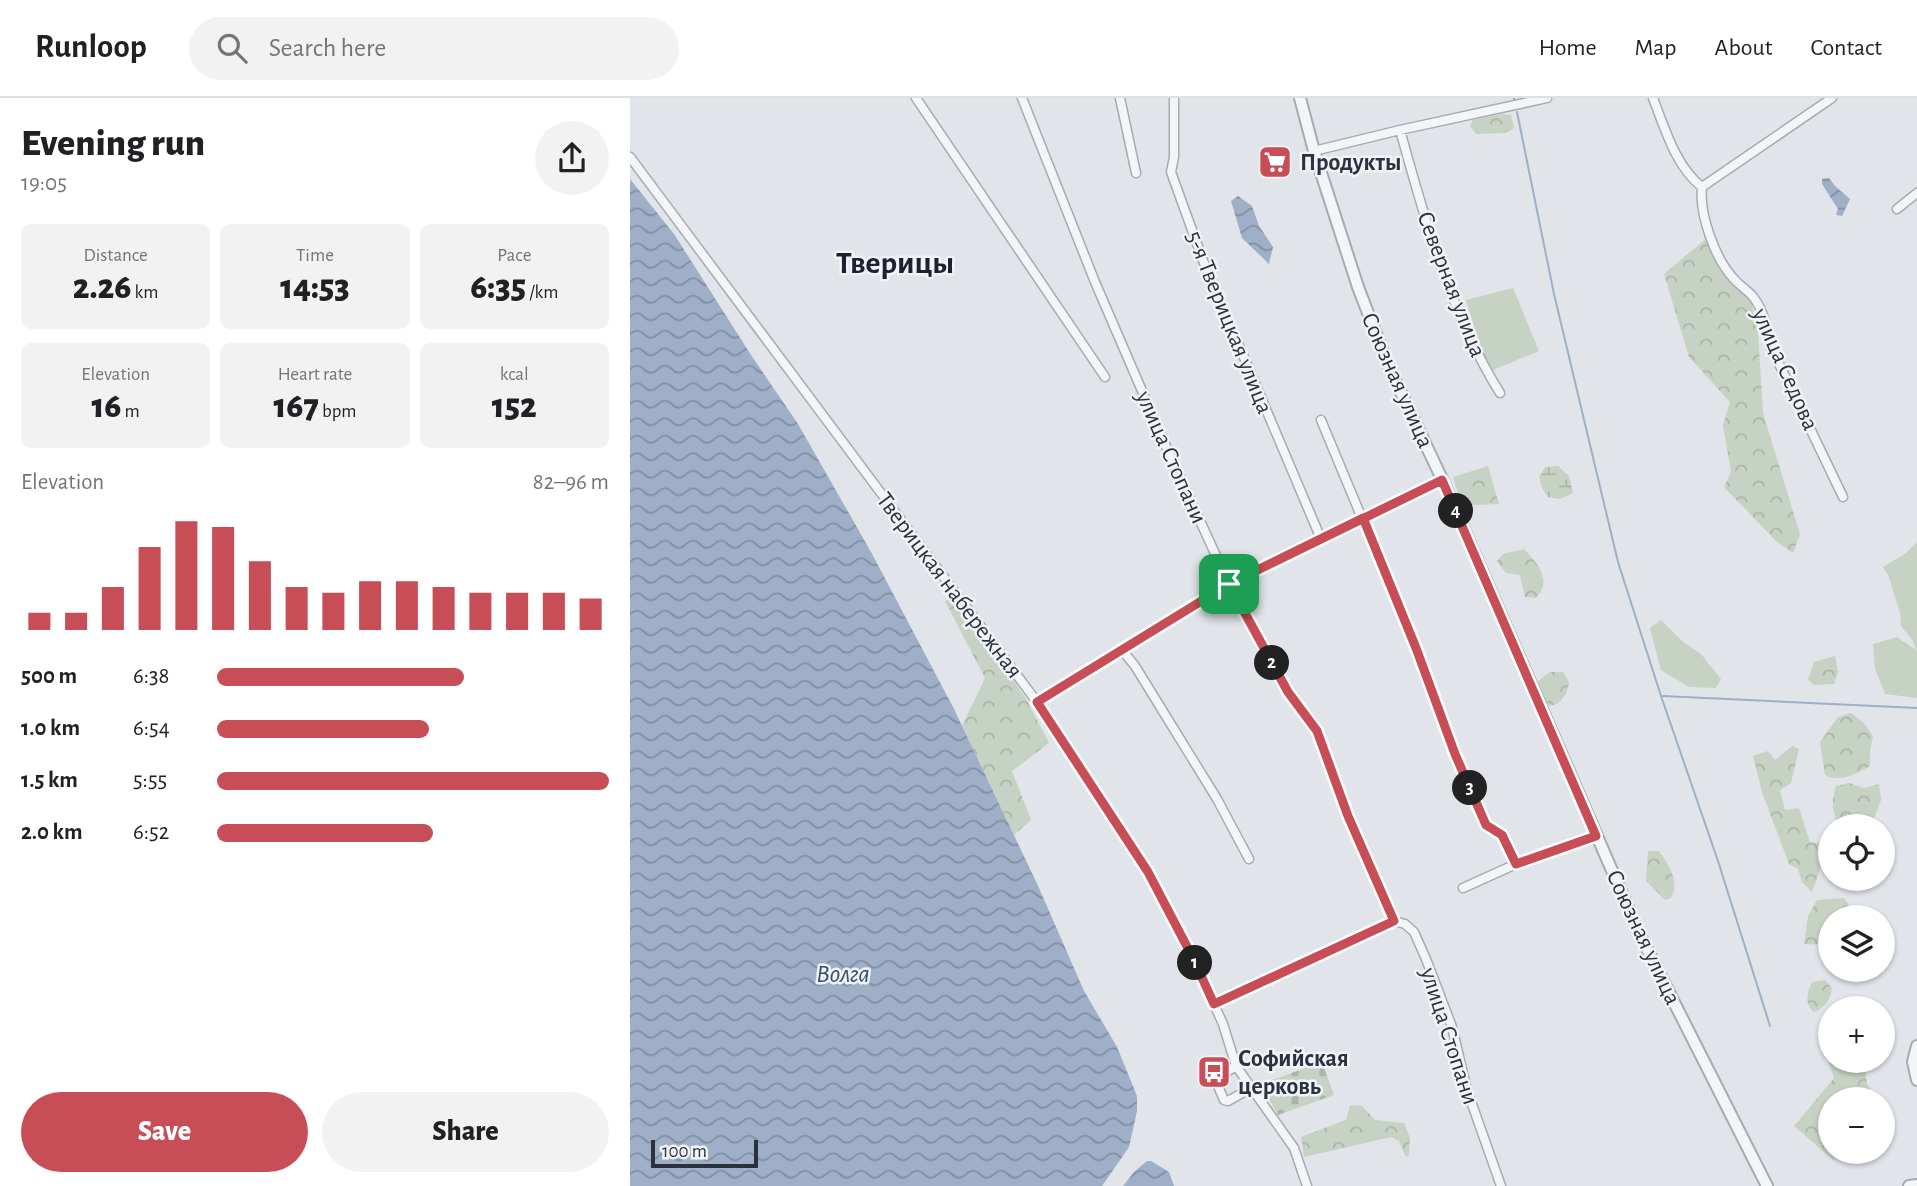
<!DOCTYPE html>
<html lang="en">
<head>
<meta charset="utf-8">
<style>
	:root { --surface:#fff; --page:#f2f2f2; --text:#202124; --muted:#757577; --line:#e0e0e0; --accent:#c74e57 }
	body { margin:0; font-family:"Alegreya Sans",sans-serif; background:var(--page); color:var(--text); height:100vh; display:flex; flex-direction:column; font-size:26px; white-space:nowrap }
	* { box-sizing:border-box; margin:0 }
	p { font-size:23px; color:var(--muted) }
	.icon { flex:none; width:38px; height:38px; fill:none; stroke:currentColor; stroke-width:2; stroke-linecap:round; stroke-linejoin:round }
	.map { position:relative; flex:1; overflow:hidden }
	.sheet { display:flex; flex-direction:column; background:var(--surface); width:630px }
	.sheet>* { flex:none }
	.tools { position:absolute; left:1188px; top:716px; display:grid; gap:14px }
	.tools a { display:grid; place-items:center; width:77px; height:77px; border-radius:50%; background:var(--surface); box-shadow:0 2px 5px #0004; font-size:35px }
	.scale { position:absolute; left:21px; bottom:18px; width:107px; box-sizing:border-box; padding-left:7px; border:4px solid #2a3140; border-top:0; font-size:19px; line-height:24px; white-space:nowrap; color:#2a3140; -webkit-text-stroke:5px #f1f3f7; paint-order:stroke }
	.pin { position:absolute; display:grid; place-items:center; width:60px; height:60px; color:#fff; margin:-30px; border-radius:14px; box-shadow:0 4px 10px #0006 }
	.km { position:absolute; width:35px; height:35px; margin:-18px; border-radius:50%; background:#222; color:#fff; font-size:19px; line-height:35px; text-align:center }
	.round { display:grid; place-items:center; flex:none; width:74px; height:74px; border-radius:37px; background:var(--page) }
	.summary { display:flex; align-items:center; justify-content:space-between; height:119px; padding:0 21px }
	h1 { font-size:38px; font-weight:800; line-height:52px }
	.figures { display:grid; grid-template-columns:repeat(3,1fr); gap:10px; height:119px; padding:7px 21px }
	.figures div { display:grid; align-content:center; border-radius:10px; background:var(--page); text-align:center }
	.figures b { font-size:35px; font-weight:800 }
	.figures small { font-size:19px; font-weight:400 }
	.figures p { font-size:19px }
	.chart { height:196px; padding:14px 21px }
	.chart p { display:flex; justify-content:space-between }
	.chart svg { width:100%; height:126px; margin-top:7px; stroke:var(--accent); stroke-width:6 }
	.cta { display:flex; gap:14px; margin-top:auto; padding:14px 21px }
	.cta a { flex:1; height:80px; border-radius:42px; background:var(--accent); color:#fff; font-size:28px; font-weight:800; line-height:80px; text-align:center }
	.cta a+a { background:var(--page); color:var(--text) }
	ul { padding:0 21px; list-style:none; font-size:23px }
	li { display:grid; grid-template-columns:112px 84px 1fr; align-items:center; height:52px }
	li i { height:18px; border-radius:9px; background:var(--accent) }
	header { display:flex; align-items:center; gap:42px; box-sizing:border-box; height:98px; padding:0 35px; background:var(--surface); border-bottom:2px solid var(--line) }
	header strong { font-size:33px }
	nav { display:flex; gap:38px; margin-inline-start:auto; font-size:24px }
	.search { width:490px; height:63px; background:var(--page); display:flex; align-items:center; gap:18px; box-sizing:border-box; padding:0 24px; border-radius:38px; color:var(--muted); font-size:26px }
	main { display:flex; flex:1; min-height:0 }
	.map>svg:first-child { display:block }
</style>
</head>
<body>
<header>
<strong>Runloop</strong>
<div class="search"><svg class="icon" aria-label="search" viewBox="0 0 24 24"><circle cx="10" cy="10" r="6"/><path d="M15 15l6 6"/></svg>Search here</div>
<nav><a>Home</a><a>Map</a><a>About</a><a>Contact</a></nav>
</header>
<main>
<section class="sheet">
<div class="summary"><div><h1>Evening run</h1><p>19:05</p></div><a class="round"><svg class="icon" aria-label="share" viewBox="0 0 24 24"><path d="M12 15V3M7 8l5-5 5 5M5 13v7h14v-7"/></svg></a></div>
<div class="figures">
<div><p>Distance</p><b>2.26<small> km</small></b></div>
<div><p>Time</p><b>14:53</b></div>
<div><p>Pace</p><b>6:35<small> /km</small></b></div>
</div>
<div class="figures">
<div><p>Elevation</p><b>16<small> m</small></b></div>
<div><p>Heart rate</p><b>167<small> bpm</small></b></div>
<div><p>kcal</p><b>152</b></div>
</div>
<div class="chart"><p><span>Elevation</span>82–96 m</p>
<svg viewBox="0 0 160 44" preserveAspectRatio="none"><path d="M5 44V38M15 44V38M25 44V29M35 44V15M45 44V6M55 44V8M65 44V20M75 44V29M85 44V31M95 44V27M105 44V27M115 44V29M125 44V31M135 44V31M145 44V31M155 44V33"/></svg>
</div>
<ul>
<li><b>500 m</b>6:38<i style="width:63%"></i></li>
<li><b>1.0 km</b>6:54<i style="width:54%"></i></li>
<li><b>1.5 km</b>5:55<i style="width:100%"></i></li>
<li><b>2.0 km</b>6:52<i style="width:55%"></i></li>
</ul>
<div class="cta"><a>Save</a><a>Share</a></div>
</section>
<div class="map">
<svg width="1287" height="1088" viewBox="0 0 1287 1088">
	<defs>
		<pattern id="forest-crowns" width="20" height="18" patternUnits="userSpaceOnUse" patternTransform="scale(1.75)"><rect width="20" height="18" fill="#c6d2c3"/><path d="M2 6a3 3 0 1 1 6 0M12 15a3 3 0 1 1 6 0" fill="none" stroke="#aab5a9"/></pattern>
		<pattern id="wetland-marsh" width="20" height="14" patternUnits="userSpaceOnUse" patternTransform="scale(1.75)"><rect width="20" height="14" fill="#c6d2c3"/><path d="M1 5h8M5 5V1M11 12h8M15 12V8" fill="none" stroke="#aab5a9"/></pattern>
		<pattern id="cemetery-stones" width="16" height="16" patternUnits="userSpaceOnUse" patternTransform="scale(1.75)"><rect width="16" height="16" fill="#c6d2c3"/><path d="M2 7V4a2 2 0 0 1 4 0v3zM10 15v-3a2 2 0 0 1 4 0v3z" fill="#aab5a9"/></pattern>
		<pattern id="water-waves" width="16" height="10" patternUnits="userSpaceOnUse" patternTransform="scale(1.75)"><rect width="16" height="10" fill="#9eafc7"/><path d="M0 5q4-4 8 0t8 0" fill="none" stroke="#818fa3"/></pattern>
	</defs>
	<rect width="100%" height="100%" fill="#e1e4e9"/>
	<path fill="#c6d2c3" d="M883 190 909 253 863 272 853 258 836 202Z
		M1287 444V600L1255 596 1245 571 1243 546 1267 539 1286 552 1283 543 1271 528 1270 515 1259 479 1253 469 1276 455Z
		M1031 522 1052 543 1071 556 1091 581 1086 590 1059 589 1031 572 1020 530Z"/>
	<path fill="url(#forest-crowns)" d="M872 16 881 17 884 30 876 35 846 36 840 28 843 22Z
		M1077 140 1098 181 1121 201 1128 235 1133 315 1170 436 1163 455 1147 444 1094 389 1101 374 1093 327 1100 304 1059 259 1034 176Z
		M858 368 869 406 843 407 830 400 823 379Z
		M894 451C907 465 923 482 906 500L895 499 890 477 876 475 867 463 873 456Z
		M325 500 395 599 419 645 382 673 401 722 384 737 332 628 355 580 315 503Z
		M1205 558 1208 574 1204 586 1184 587 1178 582 1184 564Z
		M920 574H933L939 584C938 595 931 607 919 608L910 595 908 583Z
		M1221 615 1234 625 1243 638 1240 653V668C1226 676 1211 685 1195 677L1190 644 1208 619Z
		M1162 648 1169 651 1161 685 1150 692 1155 712 1169 710 1180 744 1189 745 1195 737 1197 751 1182 794 1172 784 1168 771 1159 766 1132 694 1123 658 1138 653 1145 662Z
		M1219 685 1234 690 1249 686 1251 702 1241 728H1209C1202 713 1201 704 1206 688Z
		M1018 753H1029C1039 768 1050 782 1041 800L1035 802 1016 783Z
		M1214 800 1225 816 1224 819H1200V847L1174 846 1178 818 1187 802Z
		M1195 882 1202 890C1200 903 1195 909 1184 914 1174 906 1177 895 1182 884Z
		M1200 946V962L1234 963 1237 986 1248 1001H1200V1054H1232L1203 1062 1164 1028 1204 980 1194 949Z
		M720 1007 732 1008 745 1022 774 1025 780 1040 779 1057 776 1059 769 1043 761 1039 674 1059 671 1039 716 1022Z"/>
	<path fill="url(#wetland-marsh)" d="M928 368 939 378 943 395 930 401 918 399 912 390 909 379 915 369Z"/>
	<path fill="url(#cemetery-stones)" d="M692 964 704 997 648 1017 631 986Z"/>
	<path fill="url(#water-waves)" d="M1199 80 1205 88 1220 101 1212 118 1206 117 1208 111 1192 86V81Z
		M0 81 44 136 121 257 168 326 241 454 324 611 409 790 454 893 487 949 507 998V1013L499 1049 472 1088H0Z
		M608 98 622 108 629 128 643 149 639 166 612 140 601 103Z
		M517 1063H521L539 1074 544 1088H493L504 1074Z"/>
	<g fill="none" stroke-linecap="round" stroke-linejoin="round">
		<path stroke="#9eafc7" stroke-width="2" d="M884 0V2
			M887 14 924 196 988 464 1031 598 1088 763 1140 928
			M1033 598 1287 610"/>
		<defs>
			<path id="minor" d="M286 0 475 279
				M392 0 465 184 538 353 599 486 658 594 668 610 687 633 718 718 764 823
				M490 0 506 75
				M544 0V59L541 74 574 165 691 441
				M1023 0C1035 31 1046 69 1072 89
				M770 32C795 122 820 215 870 295
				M684 53 770 32 917 0
				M0 59 407 604 485 722 518 773 563 860 593 926 606 968 664 1050 677 1088
				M1072 89C1069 116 1085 161 1104 181 1110 188 1119 193 1124 200 1134 213 1137 232 1140 247L1213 399
				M1072 89 1202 0
				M1267 111 1287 95
				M691 322 786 550 825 656 856 727 871 737 886 766
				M492 552 505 568 587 701 619 761
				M407 604 599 486 812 381
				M833 790 886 766 966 738
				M764 823 775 826 784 834 796 861 822 929 837 992 871 1088
				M584 906 764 823
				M606 968 585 981 594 1002 598 1003 621 990"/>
			<path id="tertiary" d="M670 0 684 53 728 189 758 267 812 381 1010 837 1137 1088
				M1287 948 1283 964 1287 982
				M1279 1088 1287 1087"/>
		</defs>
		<use href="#minor" stroke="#a6abb3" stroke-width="11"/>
		<use href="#tertiary" stroke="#a6abb3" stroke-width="14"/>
		<use href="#minor" stroke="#f4f5f7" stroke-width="8"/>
		<use href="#tertiary" stroke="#f4f5f7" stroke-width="10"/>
	</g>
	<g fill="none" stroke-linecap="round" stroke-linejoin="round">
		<defs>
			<path id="route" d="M599 486 407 604 518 774 563 860 584 906 764 823 718 718 687 633 658 594 599 486 733 420 786 550 825 656 856 727 872 737 886 766 966 738 812 382C741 416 670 451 599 486"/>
		</defs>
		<use href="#route" stroke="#fff" stroke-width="14"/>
		<use href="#route" stroke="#c74e57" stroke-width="9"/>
	</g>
	<defs>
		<symbol id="supermarket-square" viewBox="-11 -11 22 22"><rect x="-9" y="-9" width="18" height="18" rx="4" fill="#c74e57" stroke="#f1f3f7"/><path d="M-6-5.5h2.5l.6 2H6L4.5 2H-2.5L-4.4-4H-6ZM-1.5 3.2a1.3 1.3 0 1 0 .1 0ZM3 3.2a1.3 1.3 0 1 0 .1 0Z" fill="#fff"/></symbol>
		<symbol id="bus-square" viewBox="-11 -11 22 22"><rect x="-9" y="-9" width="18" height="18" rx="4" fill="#c74e57" stroke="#f1f3f7"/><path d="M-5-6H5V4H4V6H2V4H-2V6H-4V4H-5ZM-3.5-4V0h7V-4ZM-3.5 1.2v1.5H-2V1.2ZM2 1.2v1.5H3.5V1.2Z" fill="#fff"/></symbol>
	</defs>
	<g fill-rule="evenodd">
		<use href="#supermarket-square" x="626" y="45" width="38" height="38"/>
		<use href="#bus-square" x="565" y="955" width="38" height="38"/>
	</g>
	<g text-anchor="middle" stroke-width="5" stroke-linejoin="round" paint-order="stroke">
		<g font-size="24" font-weight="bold" fill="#2a3140" stroke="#f1f3f7" text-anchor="start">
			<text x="670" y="72">Продукты</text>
			<text x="608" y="968">Софийская<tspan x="608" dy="28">церковь</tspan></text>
		</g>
		<g font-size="24" fill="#2a3140" stroke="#f1f3f7">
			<text transform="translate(822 186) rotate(69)" y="8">Северная улица</text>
			<text transform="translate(600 224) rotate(68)" y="8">5-я Тверицкая улица</text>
			<text transform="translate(1156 271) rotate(66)" y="8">улица Седова</text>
			<text transform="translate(768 282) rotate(66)" y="8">Союзная улица</text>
			<text transform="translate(542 359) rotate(66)" y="8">улица Стопани</text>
			<text transform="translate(320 487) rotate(53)" y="8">Тверицкая набережная</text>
			<text transform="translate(1014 839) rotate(65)" y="8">Союзная улица</text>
			<text transform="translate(820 938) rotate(72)" y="8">улица Стопани</text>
		</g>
		<g font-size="26" font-style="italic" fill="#374d71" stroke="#f1f3f7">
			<text x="213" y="884">Волга</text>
		</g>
		<g font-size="32" font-weight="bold" fill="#1d2231" stroke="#f1f3f7">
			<text x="265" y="175">Тверицы</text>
		</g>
	</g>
</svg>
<div class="tools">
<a><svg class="icon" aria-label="locate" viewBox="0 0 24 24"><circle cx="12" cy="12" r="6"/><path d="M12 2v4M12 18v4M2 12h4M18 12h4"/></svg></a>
<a><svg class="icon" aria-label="layers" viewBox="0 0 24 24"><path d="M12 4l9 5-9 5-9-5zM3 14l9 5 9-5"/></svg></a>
<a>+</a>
<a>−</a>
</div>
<div class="scale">100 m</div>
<div class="pin" style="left:599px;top:486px;background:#1e9e55"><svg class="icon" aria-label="arrive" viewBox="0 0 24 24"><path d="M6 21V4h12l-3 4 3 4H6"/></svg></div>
<b class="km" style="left:565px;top:865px">1</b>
<b class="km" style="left:642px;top:565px">2</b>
<b class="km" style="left:840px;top:690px">3</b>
<b class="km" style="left:826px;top:413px">4</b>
</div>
</main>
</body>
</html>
